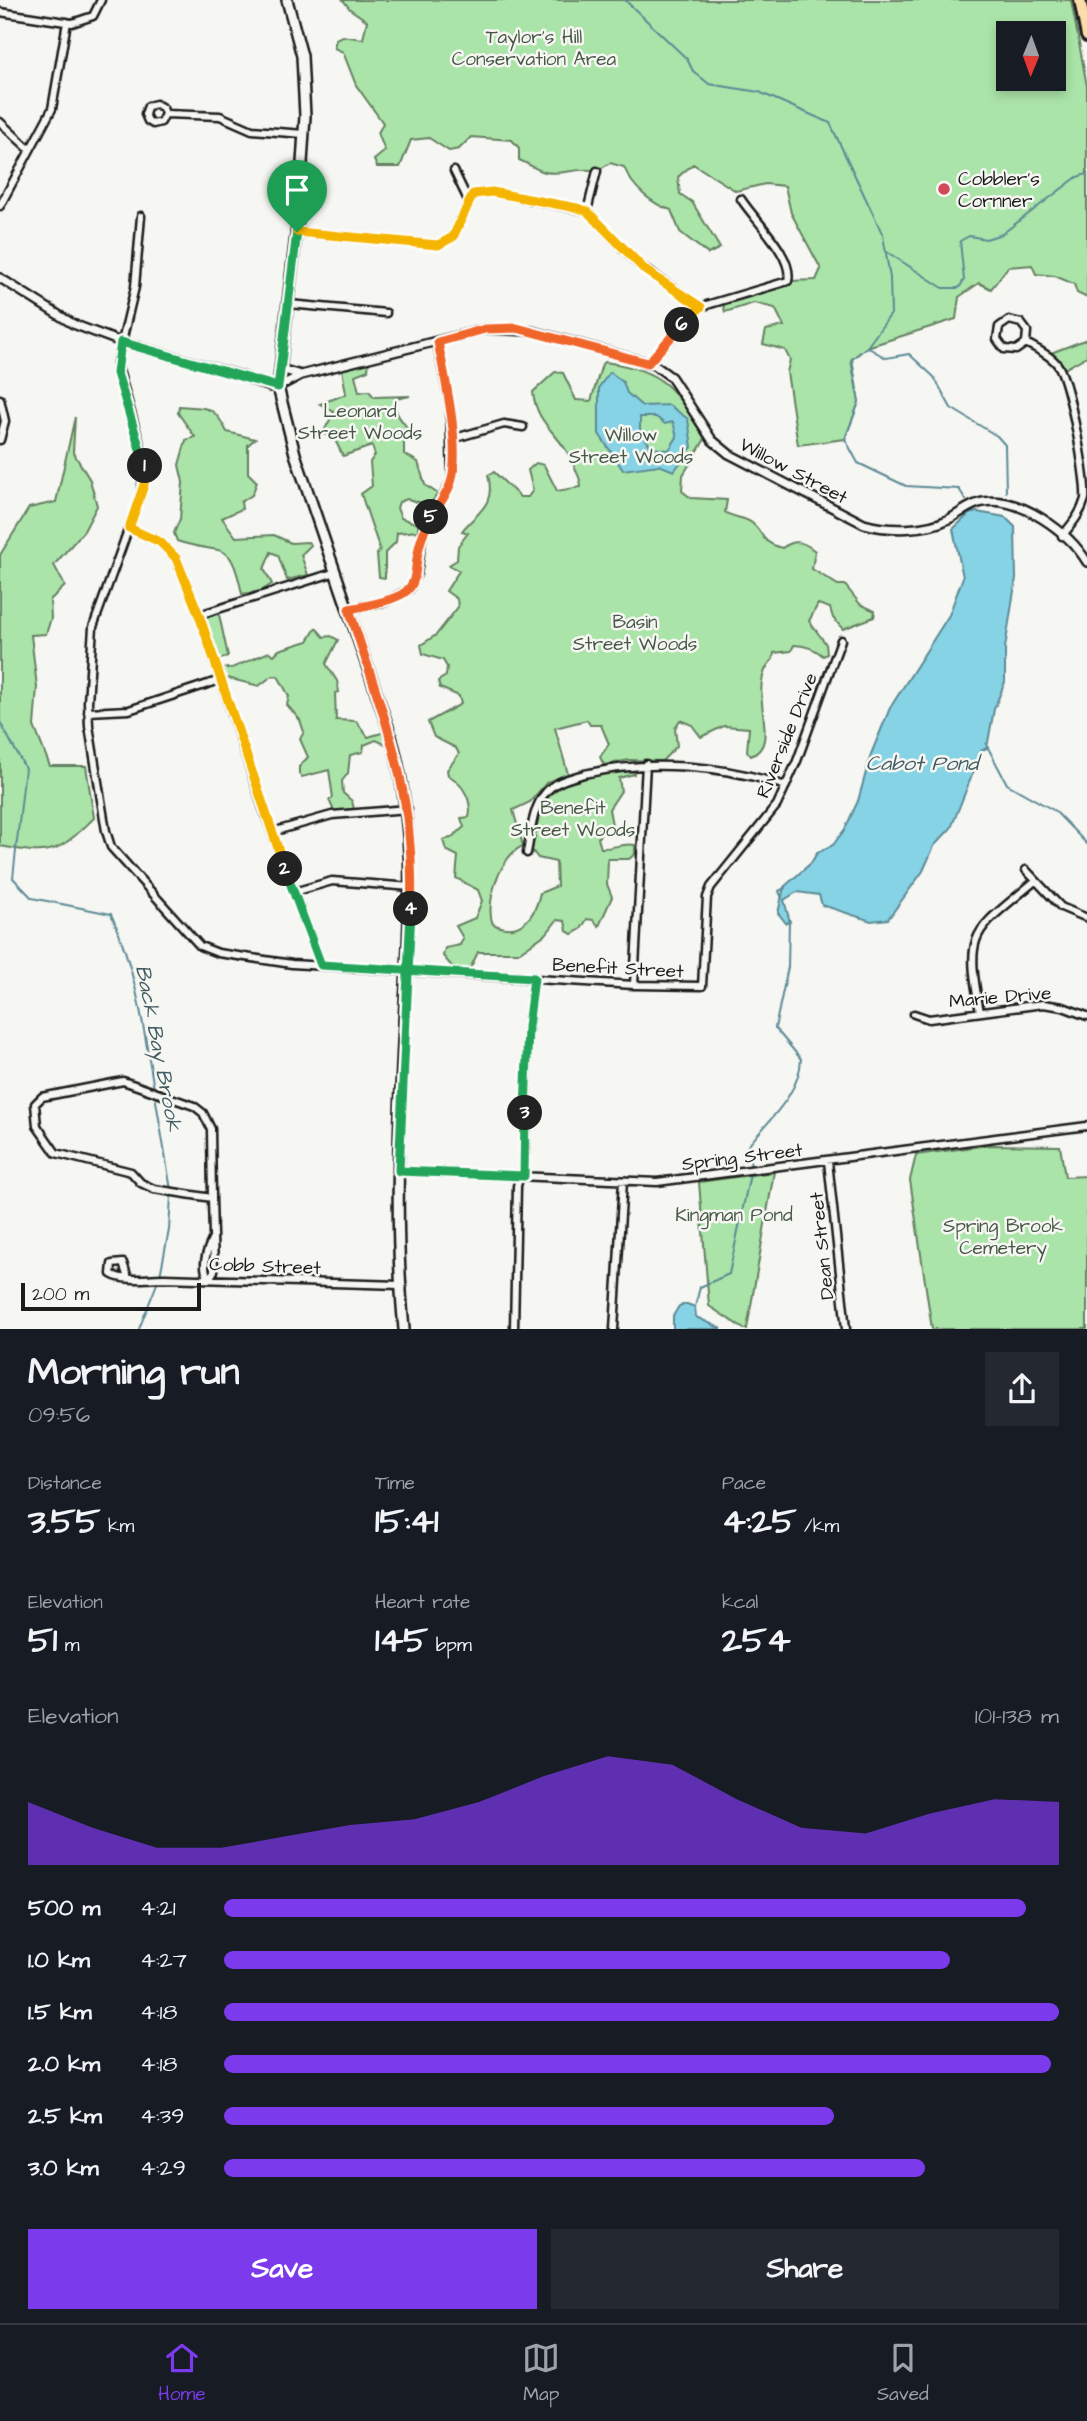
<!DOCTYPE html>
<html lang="en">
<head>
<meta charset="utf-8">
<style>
	:root { --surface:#171b24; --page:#242831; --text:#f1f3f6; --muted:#9ea1a6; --line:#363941; --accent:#7c3aed }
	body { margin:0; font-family:"Architects Daughter",sans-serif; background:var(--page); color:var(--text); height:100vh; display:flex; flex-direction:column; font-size:26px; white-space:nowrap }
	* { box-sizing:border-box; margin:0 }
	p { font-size:23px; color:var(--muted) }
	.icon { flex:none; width:38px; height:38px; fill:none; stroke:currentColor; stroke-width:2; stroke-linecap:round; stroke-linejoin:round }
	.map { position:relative; height:1329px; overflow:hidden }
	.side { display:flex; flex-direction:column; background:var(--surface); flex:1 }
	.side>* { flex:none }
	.needle { width:46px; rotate:181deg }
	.controls { position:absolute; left:996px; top:21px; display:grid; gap:14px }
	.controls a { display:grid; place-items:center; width:70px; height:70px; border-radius:0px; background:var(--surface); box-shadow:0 4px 10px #0003; font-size:35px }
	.scale { position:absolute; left:21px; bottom:18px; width:180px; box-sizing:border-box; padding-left:7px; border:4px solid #1c1c1c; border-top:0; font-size:19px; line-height:24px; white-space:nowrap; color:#1c1c1c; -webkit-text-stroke:5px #f6f6f2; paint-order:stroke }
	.pin { position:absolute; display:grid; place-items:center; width:60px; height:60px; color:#fff; margin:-72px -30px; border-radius:50% 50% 50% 0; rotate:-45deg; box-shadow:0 0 7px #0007 }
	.pin .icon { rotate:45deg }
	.km { position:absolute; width:35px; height:35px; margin:-18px; border-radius:50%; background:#222; color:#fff; font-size:19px; line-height:35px; text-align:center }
	.round { display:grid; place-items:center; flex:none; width:74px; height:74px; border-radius:0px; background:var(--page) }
	.headline { display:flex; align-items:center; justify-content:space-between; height:119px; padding:0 28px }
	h1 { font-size:38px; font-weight:800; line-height:52px }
	.figures { display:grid; grid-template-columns:repeat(3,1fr); gap:10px; height:119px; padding:7px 28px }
	.figures div { display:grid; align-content:center }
	.figures b { font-size:35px; font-weight:800 }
	.figures small { font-size:19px; font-weight:400 }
	.figures p { font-size:19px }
	.chart { height:196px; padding:14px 28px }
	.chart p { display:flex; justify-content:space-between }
	.chart svg { width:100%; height:126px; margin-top:7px; fill:var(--accent); opacity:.7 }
	.cta { display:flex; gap:14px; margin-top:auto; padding:14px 28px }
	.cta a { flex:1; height:80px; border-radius:0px; background:var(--accent); color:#fff; font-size:28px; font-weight:800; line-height:80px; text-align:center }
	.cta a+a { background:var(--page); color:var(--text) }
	ul { padding:0 28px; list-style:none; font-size:23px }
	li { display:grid; grid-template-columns:112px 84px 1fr; align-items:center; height:52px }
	li i { height:18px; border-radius:9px; background:var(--accent) }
	.dock { display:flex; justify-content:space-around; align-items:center; height:98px; border-top:2px solid var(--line); background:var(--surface); font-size:19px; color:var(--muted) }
	.dock a { display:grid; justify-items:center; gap:4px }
	.dock .selected { color:var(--accent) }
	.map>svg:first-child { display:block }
</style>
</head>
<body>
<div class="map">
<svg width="1087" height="1329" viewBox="0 0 1087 1329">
	<rect width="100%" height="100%" fill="#f6f6f2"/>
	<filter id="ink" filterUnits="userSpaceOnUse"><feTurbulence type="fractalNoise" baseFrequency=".0143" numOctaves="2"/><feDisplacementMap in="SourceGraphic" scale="14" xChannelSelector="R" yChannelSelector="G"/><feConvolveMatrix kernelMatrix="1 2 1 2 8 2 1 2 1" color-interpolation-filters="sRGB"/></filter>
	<g filter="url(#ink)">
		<path fill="#abe4a8" stroke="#648062" stroke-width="2" fill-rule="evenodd" d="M343 0H1071L1087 86V298L1077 293 1074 284 1055 276 1036 274 1032 265 1008 267 991 289 979 283 959 297 956 319 867 347 852 359 859 402 845 439 798 445 787 372 790 360 785 350 763 344 766 330 784 326 775 308 754 303 725 312 722 300 788 281 816 280 821 269 791 213 785 186 765 184 736 191 693 164 678 177 680 194 692 202 720 248 708 254 680 232 671 210C651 204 632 187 624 167L610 163 597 171C579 166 563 176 545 172 537 170 527 163 519 160V148L512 140 471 137 459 149 449 151 429 138 411 140 400 167H377L374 160 385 151 378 133 383 123 356 85 343 52 334 48 336 39 342 36 363 39 367 21 350 9ZM1008 33H1054V79H1008Z
			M1087 339V356L1061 371 1046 355Z
			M605 362C665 371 675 388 705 439L683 475 682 491 691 498 727 500 725 512C733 518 745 517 752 523 765 533 759 542 782 548 795 539 803 541 815 551L812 569 838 585H845L860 604 875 611 874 617 843 629 833 618 830 608 818 604 809 621 826 644 827 654 823 656C816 649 804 645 794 645L791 651 774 653 773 659C743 688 784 743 751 756L747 751 749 728 724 726 701 737 692 725 680 720 675 728 677 746 662 761 629 760 604 765 600 757 609 744 601 725H590L587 720 555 728 568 774 547 782 530 802 513 810 523 846C501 854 484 904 493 924 519 937 535 918 540 893L557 886 556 862 538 858 531 849C535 833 538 814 546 801 559 778 609 770 633 770L634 774 619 778 621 791 609 809 612 825 603 828 598 838 601 848C613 849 624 842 635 845V854L629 859H608L607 884 612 897 599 926 593 920 587 919 581 929 572 934 567 931 565 921 557 920 547 933 520 952H478L470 969H454L443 956 445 948 460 945 463 938 456 926 475 918 482 901 478 890 456 878 458 856 446 850 443 840 451 838 464 827 461 818 469 817C473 800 462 783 448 775L447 770 459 754 456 748 434 737 428 722 461 704 459 696 440 688 438 681 446 676 447 667 443 660 423 654 421 645 436 635 458 607 457 599 446 591 459 571 449 565 457 560 458 546 468 533 462 531C478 511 496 506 488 475L494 472 520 497H528L533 490 528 470 536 463 544 465 557 491 581 487C581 478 577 474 574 466 563 435 536 426 533 392L555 372 563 373 576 400 591 401 602 364Z
			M369 363 368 370 355 375 359 392 369 391 374 397 410 396 396 399C393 413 401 419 409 430L404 437V454L418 462 425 485 438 494 429 505 407 499 399 502 397 508 401 518 418 524V531L397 533 396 542 385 553V578L379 577 377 554 380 550 361 494 372 486 370 462 375 455 372 446 343 456 334 438 323 433 334 412 320 404 346 394 342 369Z
			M179 406C207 409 213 403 227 432L255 439 248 445V473L257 482 252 495 241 502 242 509 222 518 236 537 274 535 291 543 308 542 311 545 301 555 308 575 287 580 278 555 271 552 264 569 272 584 261 591 242 594C230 535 223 557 177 541L174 533 180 519 183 482 179 465 186 440 195 437 178 413Z
			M75 417 73 452 90 480 97 506 84 531 54 565 65 586 50 600 51 618 46 634 31 635 37 687 34 726 50 766H86L94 818C57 854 51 856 0 846V555L29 508 56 502Z
			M218 610 228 656 217 661 202 619 203 616Z
			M316 628 324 637 331 636 338 640 326 664 337 681 339 692 335 693 336 720 356 721 368 737 385 732 389 746 376 740 364 745 363 752 350 755 348 773 342 781 343 793 352 801 354 809 334 811 329 800 333 798 329 770 302 777 299 774V767L308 757 300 739 304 732 300 720 287 705 289 696 278 676H272L259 686 223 677V668H232L269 652 274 655 279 650 308 641Z
			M988 1145 1060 1146 1065 1177 1087 1176V1329H932L910 1180 916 1155Z
			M774 1172 747 1329H744L709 1306 699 1182Z"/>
		<path fill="#86d3e5" stroke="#5c8a95" stroke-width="2" fill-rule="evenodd" d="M610 372 623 382 627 393 642 406 669 405 688 419 692 447 674 471 659 465 623 470 599 434V387ZM640 417H656L665 424 673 422 677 437 669 450 652 448 640 431Z
			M977 512 1005 517 1015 527 1016 578 1005 648V682L994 709 987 748 982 750 951 828 934 846 923 871 888 919 871 921 822 905 819 895 797 892 784 900 790 922 786 923 778 913 784 887 811 863 817 853 833 845 845 829 858 801 871 754 890 708 949 615 963 577 953 529 969 514Z
			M687 1304 695 1307 696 1317 722 1329H673V1316L679 1306Z"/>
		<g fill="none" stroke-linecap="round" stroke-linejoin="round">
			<path stroke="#5c8a95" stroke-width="2" d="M625 0 687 59 693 71 709 84 759 92 830 123 883 235 890 278 891 314 867 347 851 360 859 402 845 439 858 463 906 486 959 489 966 500
				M887 252 943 288H959L964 280 960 241 969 236 986 239 1002 234 1077 177 1087 174
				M867 347 886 358 909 354 934 377 951 408 997 436 1005 445 1006 492
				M0 722 25 768 13 878 32 898 111 914C136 970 144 1029 154 1089
				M986 744 1007 784 1055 811 1087 844
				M782 898 779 891 785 888
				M155 1095 171 1190
				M751 1168 748 1146C769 1120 800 1093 801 1059L775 1028 788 967 789 920
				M160 1276 169 1230 171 1195
				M695 1307 700 1287 729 1274 750 1174
				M139 1329 158 1281"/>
			<defs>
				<path id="minor" d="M0 12 72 23 93 16 101 0
					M165 114 163 108 156 104 148 106 145 114 148 121 153 124 161 122 165 114 220 116 252 130 304 134
					M0 122 30 150
					M454 171 468 200
					M0 206 52 109 67 22
					M587 211 597 171
					M141 216 135 287 117 363 145 462 141 494 93 627 88 702 89 726 106 831 111 847 200 946 218 953 292 964 634 985 702 986 707 897 711 887 777 805 797 761 841 640
					M297 232 438 245 453 237 473 194 492 192 587 211 637 263 700 307
					M289 304 386 313
					M1026 343 1027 331 1021 323 1009 320 999 327 997 339 1004 349 1016 350 1026 343C1036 349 1049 354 1057 364 1069 379 1087 480 1085 499 1081 514 1071 525 1062 536
					M648 363 700 307 788 281C794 256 755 221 741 199
					M0 399 5 421 0 440
					M452 439 504 424 523 427
					M129 528 160 542 176 558 199 615 263 808 321 965
					M349 609 385 602 410 589 417 574 423 533 452 480 450 407 437 342
					M199 615 336 572
					M88 712 129 710 220 680
					M272 832 332 815 408 809
					M527 853C531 834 532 807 546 792 555 781 571 778 584 774 648 759 723 765 786 786
					M1026 870 1061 907 1087 918
					M294 892 332 881 412 887
					M634 985 646 764
					M980 1012C964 928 974 933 1035 881
					M914 1014 929 1019 1043 1004 1063 1007 1087 1016
					M828 1161 846 1329
					M399 1171 657 1182 1087 1126
					M128 1278 123 1263 112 1264 111 1274C123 1282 149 1278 164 1278 243 1280 321 1283 400 1285
					M209 1279 214 1271 212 1198 154 1189 141 1183 131 1172 56 1153 37 1126 35 1104 42 1097 123 1081 194 1106 203 1113 211 1129 212 1198
					M209 1279C201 1267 206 1252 212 1240
					M514 1329 517 1186 519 1179 524 1176 528 1027 534 978
					M614 1329 623 1181"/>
				<path id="tertiary" d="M0 278 73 324 121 342 242 376 270 387H278L301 375 280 369
					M301 375 485 329 532 331 653 364 671 377 712 440 729 454 864 524C888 531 926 531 949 519 961 513 970 504 983 502 1020 496 1069 532 1087 562"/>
				<path id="secondary" d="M287 0 302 56 305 116 299 210 278 387 295 454 390 733C419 833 409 921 404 1022 399 1124 394 1227 404 1329"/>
				<path id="motorway" d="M1080 0 1087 36"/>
			</defs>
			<use href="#minor" stroke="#1c1c1c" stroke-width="11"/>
			<use href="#tertiary" stroke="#1c1c1c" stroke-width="12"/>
			<use href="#secondary" stroke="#1c1c1c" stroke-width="14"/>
			<use href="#motorway" stroke="#1c1c1c" stroke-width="16"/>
			<use href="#minor" stroke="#f6f6f2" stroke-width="6"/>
			<use href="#tertiary" stroke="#f6f6f2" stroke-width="7"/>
			<use href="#secondary" stroke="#f6f6f2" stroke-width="9"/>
			<use href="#motorway" stroke="#fddcac" stroke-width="10"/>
		</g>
	</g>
	<g fill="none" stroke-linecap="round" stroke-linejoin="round" filter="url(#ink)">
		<defs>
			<path id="split-1" d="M145 466 117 373 121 342 278 387 297 232"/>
			<path id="split-2" d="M145 466 144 485 129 528 160 542 176 558 199 615 285 869"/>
			<path id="split-3" d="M285 869 321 965 534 978 528 1027 525 1113"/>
			<path id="split-4" d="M411 909 399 1171 524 1176 525 1113"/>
			<path id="split-5" d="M411 909C417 794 383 715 349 609 446 592 397 580 431 517"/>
			<path id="split-6" d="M431 517C438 505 449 493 452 479 460 442 445 379 438 342L485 329 517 328 648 363 682 325"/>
			<path id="split-7" d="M297 232 438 245 453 237 473 194 492 192 577 208 587 211 646 271 701 307 682 325"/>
		</defs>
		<use href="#split-1" stroke="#fff" stroke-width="14"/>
		<use href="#split-2" stroke="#fff" stroke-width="14"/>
		<use href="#split-3" stroke="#fff" stroke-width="14"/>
		<use href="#split-4" stroke="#fff" stroke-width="14"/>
		<use href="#split-5" stroke="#fff" stroke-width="14"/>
		<use href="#split-6" stroke="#fff" stroke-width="14"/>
		<use href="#split-7" stroke="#fff" stroke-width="14"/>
		<use href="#split-1" stroke="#22a559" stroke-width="9"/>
		<use href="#split-2" stroke="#f5b400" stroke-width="9"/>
		<use href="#split-3" stroke="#22a559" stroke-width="9"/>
		<use href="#split-4" stroke="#22a559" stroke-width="9"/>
		<use href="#split-5" stroke="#f0652b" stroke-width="9"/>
		<use href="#split-6" stroke="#f0652b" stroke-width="9"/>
		<use href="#split-7" stroke="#f5b400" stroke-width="9"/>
	</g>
	<circle fill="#d1495b" stroke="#f6f6f2" stroke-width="2.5" cx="944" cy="189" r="7"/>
	<g text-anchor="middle" stroke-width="5" stroke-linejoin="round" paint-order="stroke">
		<g font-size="19" fill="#475846" stroke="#f6f6f2">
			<text x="534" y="43">Taylor's Hill<tspan x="534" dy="22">Conservation Area</tspan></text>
			<text x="360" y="417">Leonard<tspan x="360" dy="22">Street Woods</tspan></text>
			<text x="631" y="441">Willow<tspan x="631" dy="22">Street Woods</tspan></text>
			<text x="635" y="628">Basin<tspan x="635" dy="22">Street Woods</tspan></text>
			<text x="573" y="814">Benefit<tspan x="573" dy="22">Street Woods</tspan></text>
			<text x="734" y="1221">Kingman Pond</text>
			<text x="1003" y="1232">Spring Brook<tspan x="1003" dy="22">Cemetery</tspan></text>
		</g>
		<g font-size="19" fill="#1c1c1c" stroke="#f6f6f2" text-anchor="start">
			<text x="958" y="185">Cobbler's<tspan x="958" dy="22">Cornner</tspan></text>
		</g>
		<g font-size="19" fill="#1c1c1c" stroke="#f6f6f2">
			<text transform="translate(794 470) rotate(28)" y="7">Willow Street</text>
			<text transform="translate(786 735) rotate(-68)" y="7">Riverside Drive</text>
			<text transform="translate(618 967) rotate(3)" y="7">Benefit Street</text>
			<text transform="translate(1000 996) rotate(-5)" y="7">Marie Drive</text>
			<text transform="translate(742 1156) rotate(-7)" y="7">Spring Street</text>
			<text transform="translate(821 1246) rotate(-96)" y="7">Dean Street</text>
			<text transform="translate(265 1265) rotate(2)" y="7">Cobb Street</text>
		</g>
		<g font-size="21" font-style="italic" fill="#415c62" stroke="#f6f6f2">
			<text x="922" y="770">Cabot Pond</text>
			<text transform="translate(159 1048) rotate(79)" y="7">Back Bay Brook</text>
		</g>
	</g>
</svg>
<div class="controls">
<a><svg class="needle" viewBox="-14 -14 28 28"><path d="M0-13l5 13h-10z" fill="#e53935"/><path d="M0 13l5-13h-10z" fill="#9ea1a6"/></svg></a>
</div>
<div class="scale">200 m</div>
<div class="pin" style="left:297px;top:232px;background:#1e9e55"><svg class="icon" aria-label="arrive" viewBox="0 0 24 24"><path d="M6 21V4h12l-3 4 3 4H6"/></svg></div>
<b class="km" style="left:145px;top:466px">1</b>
<b class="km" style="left:285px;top:869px">2</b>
<b class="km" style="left:525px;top:1113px">3</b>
<b class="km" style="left:411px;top:909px">4</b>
<b class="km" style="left:431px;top:517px">5</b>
<b class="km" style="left:682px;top:325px">6</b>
</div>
<section class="side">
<div class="headline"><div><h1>Morning run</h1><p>09:56</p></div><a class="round"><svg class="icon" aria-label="share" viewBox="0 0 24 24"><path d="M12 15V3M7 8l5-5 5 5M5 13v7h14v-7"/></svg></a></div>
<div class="figures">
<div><p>Distance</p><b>3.55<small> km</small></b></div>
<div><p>Time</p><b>15:41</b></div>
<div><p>Pace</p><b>4:25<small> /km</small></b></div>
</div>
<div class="figures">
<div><p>Elevation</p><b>51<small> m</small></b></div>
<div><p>Heart rate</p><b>145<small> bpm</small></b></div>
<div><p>kcal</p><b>254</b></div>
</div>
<div class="chart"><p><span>Elevation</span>101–138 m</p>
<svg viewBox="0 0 160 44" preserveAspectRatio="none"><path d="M0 44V22L10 31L20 38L30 38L40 34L50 30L60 28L70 22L80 13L90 6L100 9L110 21L120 31L130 33L140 26L150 21L160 22V44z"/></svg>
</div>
<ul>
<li><b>500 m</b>4:21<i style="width:96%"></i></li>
<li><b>1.0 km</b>4:27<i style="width:87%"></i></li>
<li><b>1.5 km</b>4:18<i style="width:100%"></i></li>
<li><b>2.0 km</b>4:18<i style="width:99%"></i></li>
<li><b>2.5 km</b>4:39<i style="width:73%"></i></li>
<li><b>3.0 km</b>4:29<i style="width:84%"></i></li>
</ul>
<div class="cta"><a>Save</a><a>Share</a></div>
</section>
<nav class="dock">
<a class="selected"><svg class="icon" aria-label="home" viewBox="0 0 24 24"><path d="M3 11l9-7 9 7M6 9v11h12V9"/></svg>Home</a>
<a><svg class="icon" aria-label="map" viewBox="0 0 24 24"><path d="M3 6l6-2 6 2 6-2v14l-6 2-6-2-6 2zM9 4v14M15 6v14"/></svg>Map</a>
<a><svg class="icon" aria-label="saved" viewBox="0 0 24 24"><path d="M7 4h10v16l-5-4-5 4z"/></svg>Saved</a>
</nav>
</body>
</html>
